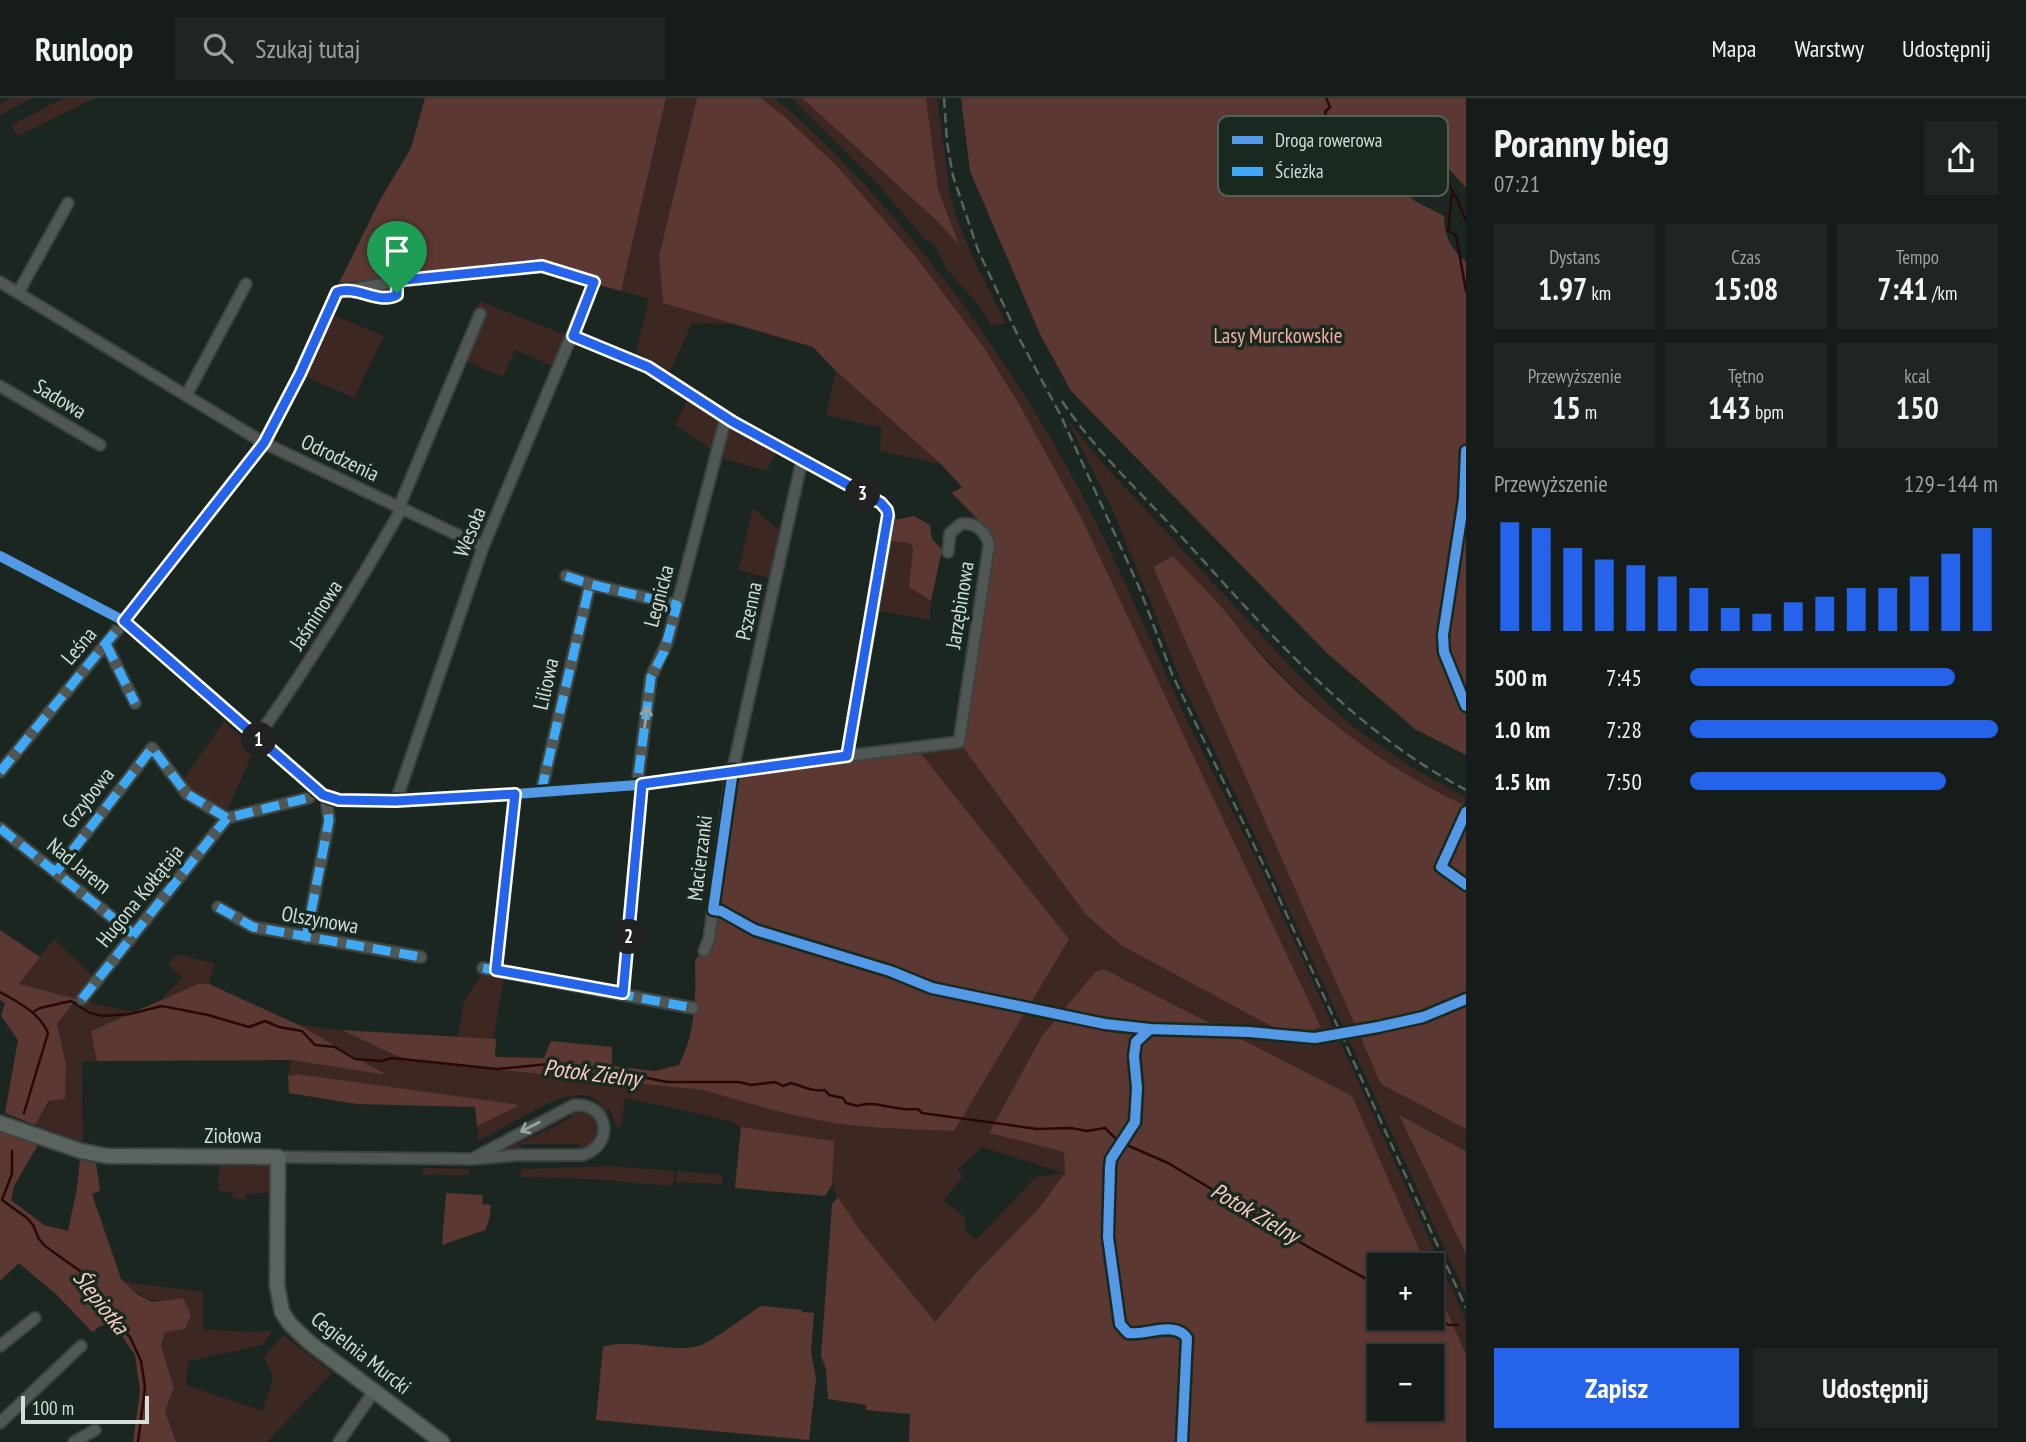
<!DOCTYPE html>
<html lang="pl">
<head>
<meta charset="utf-8">
<style>
	:root { --surface:#151c19; --page:#1e2522; --text:#f1f3f6; --muted:#9da1a2; --line:#343a38; --accent:#2563eb }
	body { margin:0; font-family:"PT Sans Narrow",sans-serif; background:var(--page); color:var(--text); height:100vh; display:flex; flex-direction:column; font-size:26px; white-space:nowrap }
	* { box-sizing:border-box; margin:0 }
	p { font-size:23px; color:var(--muted) }
	.icon { flex:none; width:38px; height:38px; fill:none; stroke:currentColor; stroke-width:2; stroke-linecap:round; stroke-linejoin:round }
	.map { position:relative; flex:1; overflow:hidden }
	.details { display:flex; flex-direction:column; background:var(--surface); width:560px }
	.details>* { flex:none }
	.tools { position:absolute; left:1367px; top:1155px; display:grid; gap:14px }
	.tools a { display:grid; place-items:center; width:77px; height:77px; border-radius:0px; background:var(--surface); box-shadow:0 2px 5px #0004,0 0 0 2px var(--line); font-size:35px }
	.scale { position:absolute; left:21px; bottom:18px; width:128px; box-sizing:border-box; padding-left:7px; border:4px solid #d4ded8; border-top:0; font-size:19px; line-height:24px; white-space:nowrap; color:#d4ded8; -webkit-text-stroke:5px #192920; paint-order:stroke }
	.pin { position:absolute; display:grid; place-items:center; width:60px; height:60px; color:#fff; margin:-72px -30px; border-radius:50% 50% 50% 0; rotate:-45deg; box-shadow:0 0 7px #0007 }
	.pin .icon { rotate:45deg }
	.km { position:absolute; width:35px; height:35px; margin:-18px; border-radius:50%; background:#222; color:#fff; font-size:19px; line-height:35px; text-align:center }
	.round { display:grid; place-items:center; flex:none; width:74px; height:74px; border-radius:0px; background:var(--page) }
	.headline { display:flex; align-items:center; justify-content:space-between; height:119px; padding:0 28px }
	h1 { font-size:38px; font-weight:600; line-height:52px }
	.figures { display:grid; grid-template-columns:repeat(3,1fr); gap:10px; height:119px; padding:7px 28px }
	.figures div { display:grid; align-content:center; border-radius:0px; background:var(--page); text-align:center }
	.figures b { font-size:30px; font-weight:600 }
	.figures small { font-size:19px; font-weight:400 }
	.figures p { font-size:19px }
	.chart { height:196px; padding:14px 28px }
	.chart p { display:flex; justify-content:space-between }
	.chart svg { width:100%; height:126px; margin-top:7px; stroke:var(--accent); stroke-width:6 }
	.button { display:flex; gap:14px; margin-top:auto; padding:14px 28px }
	.button a { flex:1; height:80px; border-radius:0px; background:var(--accent); color:#fff; font-size:28px; font-weight:600; line-height:80px; text-align:center }
	.button a+a { background:var(--page); color:var(--text) }
	ul { padding:0 28px; list-style:none; font-size:23px }
	li { display:grid; grid-template-columns:112px 84px 1fr; align-items:center; height:52px }
	li i { height:18px; border-radius:9px; background:var(--accent) }
	header { display:flex; align-items:center; gap:42px; box-sizing:border-box; height:98px; padding:0 35px; background:var(--surface); border-bottom:2px solid var(--line) }
	header strong { font-size:33px }
	nav { display:flex; gap:38px; margin-inline-start:auto; font-size:24px }
	.search { width:490px; height:63px; background:var(--page); display:flex; align-items:center; gap:18px; box-sizing:border-box; padding:0 24px; border-radius:0px; color:var(--muted); font-size:26px }
	main { display:flex; flex:1; min-height:0 }
	.map>svg:first-child { display:block }
</style>
</head>
<body>
<header>
<strong>Runloop</strong>
<div class="search"><svg class="icon" aria-label="search" viewBox="0 0 24 24"><circle cx="10" cy="10" r="6"/><path d="M15 15l6 6"/></svg>Szukaj tutaj</div>
<nav><a>Mapa</a><a>Warstwy</a><a>Udostępnij</a></nav>
</header>
<main>
<div class="map">
<svg width="1466" height="1344" viewBox="0 0 1466 1344">
	<rect width="100%" height="100%" fill="#1c2621"/>
	<path fill="#3c2723" fill-rule="evenodd" d="M11 0H32L0 17V6Z
		M64 0H95L18 38 11 27Z
		M666 0H697L659 158 663 205 739 226 692 225 670 274 636 254 649 201 621 193Z
		M761 0H775C896 102 1009 258 1082 397 1122 473 1154 552 1190 629 1215 680 1242 731 1266 782 1334 928 1399 1075 1466 1222V1257L1432 1179V1167H1426L1352 999 1104 871 1095 874 1042 938 990 1035 1065 1054 1066 1075 1040 1109 975 1176 934 1225C915 1202 836 1110 833 1086 830 1073 834 1057 833 1043L741 1029 731 1023 625 1000 621 1029 616 1028 609 1009 606 1014C600 1004 592 996 579 997 550 998 505 1031 478 1043L477 1028 518 1007 297 976 288 978 291 962 385 976 299 927 341 932 408 963 704 992C760 1009 817 1023 875 1030L918 652 962 648 1086 817 1121 847 1321 929 1081 419 1019 306 985 251 836 67 785 19ZM982 1049 1064 1075 1036 1079 976 1142 966 1134 965 1119 943 1103 963 1078 957 1072Z
		M791 0H802L936 122 957 145 938 91 926 0H937L950 95 956 118 972 158 1006 226 991 227 979 208 946 170 936 149 931 143 925 142 876 84Z
		M480 203 568 238 556 269 515 252 503 279 466 263 484 214 476 210Z
		M328 215 384 238 354 300 300 276Z
		M836 273 941 366 879 353 882 330 826 317Z
		M687 302 777 354 766 373 726 361 675 327Z
		M1067 321 1099 361 1298 577 1352 628 1411 669 1466 699 1464 707C1430 691 1395 674 1366 652 1292 597 1236 525 1173 459L1153 469 1381 986 1466 1031V1053L1400 1018 1466 1156V1197L1255 737 1180 581 1153 510 1112 411Z
		M753 410 782 435 773 481 738 472Z
		M891 443 910 445 913 450 909 489 931 503 930 522 879 513Z
		M224 623 255 650 226 715 196 697 184 681Z
		M54 841 102 887 87 904 134 914 91 933 97 963 82 964 83 1044 35 1027 50 1003 66 967 57 926 18 886Z
		M177 856 215 866 209 886H198L161 902 182 879 168 867Z
		M482 876 504 881 493 941 458 939 464 903Z
		M577 1012C600 1016 602 1025 595 1045L584 1051 576 1053 580 1046H523L517 1052 501 1051 515 1042 516 1047 571 1020 573 1013Z
		M219 1068H270L271 1095 245 1096V1102L234 1101 231 1094 218 1093Z
		M610 1068 674 1073 673 1088 591 1081 520 1079 521 1071Z
		M424 1070 469 1071V1077H421Z
		M677 1073 723 1077 722 1086 676 1084Z
		M121 1181 131 1185 203 1194V1232L257 1234 273 1232 264 1246 258 1248 189 1263 186 1287 263 1313 273 1279 264 1259 283 1237 332 1275 267 1344H176L165 1313 174 1290 161 1248 165 1234 183 1200C149 1204 147 1205 121 1181Z"/>
	<path fill="#5b3932" fill-rule="evenodd" d="M425 0H666L621 193 599 187 600 183 547 165 339 185 380 102 411 50Z
		M697 0H761L785 19 836 67 916 159 985 251 1019 306 1081 419 1321 929C1304 936 1290 935 1273 929L1121 847 1086 817 959 644 994 438 952 395 962 389 941 366 836 273 813 249 663 205 659 158Z
		M802 0H926L938 91 959 147 936 122Z
		M961 0H1466V90L1440 61 1422 49C1412 55 1396 61 1387 47 1385 44 1385 40 1384 36 1379 24 1367 21 1356 25L1353 35 1360 65 1371 76 1395 87 1415 103 1444 118C1444 138 1451 151 1466 164V657L1415 631 1327 555 1071 293 1040 236 970 73Z
		M914 418 930 427 932 441 942 452 931 503 909 489 913 450 910 445 891 443 895 422Z
		M1173 458C1190 476 1208 494 1224 512 1239 530 1253 549 1269 566 1326 626 1391 673 1466 708V1031L1381 986 1153 469Z
		M918 652 1069 841 954 1033C915 1031 875 1031 835 1025 791 1018 746 1005 704 992L408 963 341 932 496 941 495 959 544 960 551 943 612 949V968L655 973 679 967C696 933 696 899 695 862L703 852 732 686 740 674Z
		M0 832 40 859 19 886 76 901 57 926 66 967 65 1001 49 1003 35 1027 5 1015 18 942 1 918 5 905 0 902Z
		M1104 871 1352 998 1426 1167H1379V1220H1432V1179L1466 1257V1344H909L910 1316 866 1312V1307L828 1301 826 1271 821 1258 832 1106 838 1099 859 1131 935 1224 975 1176 1040 1109 1065 1075 1064 1054 989 1035 1042 938 1095 874ZM1379 1258H1432V1311H1379Z
		M198 886H209L299 927 387 977 291 962 97 963 91 933Z
		M297 976 520 1007 477 1028 475 1009 357 1006 289 995 288 978Z
		M1399 1017 1466 1053V1156Z
		M741 1029 834 1043 832 1087 825 1098 735 1090Z
		M0 1034 38 1047 14 1088 11 1102 44 1127 68 1133 77 1090 80 1062 96 1065 100 1093 92 1096 121 1181 138 1197 152 1204 183 1200 191 1217 185 1231 165 1234 161 1248 174 1290 165 1313 176 1344H133L140 1293 135 1257 112 1224 98 1229 94 1234 91 1233 58 1198 19 1165 0 1183Z
		M446 1095 483 1097 482 1106 491 1107 489 1122 485 1132 442 1147Z
		M761 1208 802 1212V1214L814 1215 811 1254 816 1280 809 1342 596 1322 603 1249C631 1239 672 1257 701 1247 714 1242 747 1217 761 1208Z"/>
	<g fill="none" stroke-linecap="round" stroke-linejoin="round">
		<path stroke="#280906" stroke-width="2.5" d="M1326 0 1330 9 1325 14C1328 27 1340 37 1353 40L1358 35C1371 44 1379 57 1392 65 1408 75 1427 74 1445 80L1457 101 1466 123
			M1452 94 1448 133 1456 137 1466 193
			M0 894C19 905 39 914 48 935L24 1015
			M33 914 40 910 71 903 90 915 103 918 130 916 162 908 208 917 249 929 265 923 279 929 302 933 315 947 335 949 355 961 381 963 392 960 497 971 549 966 569 975 647 980 667 984H739L751 987 775 984 783 988 791 985C803 988 812 994 825 992L829 997 843 1000 846 1005 858 1008C872 1001 897 1014 918 1011L922 1015 1037 1031 1071 1030 1087 1033 1105 1030 1117 1042
			M1129 1048 1168 1065 1310 1150 1379 1188
			M12 1053V1076L2 1102 27 1120 33 1127 39 1141 45 1148 80 1173 101 1202 103 1209 130 1239 141 1263 145 1289 138 1344
			M1432 1217 1448 1227H1458"/>
		<defs>
			<path id="street" d="M0 184 264 345 483 449
				M354 192 388 200 397 197V184
				M18 195 68 105
				M573 238 648 269 733 324 881 405 887 412 889 420 847 658
				M0 288 100 347
				M187 296 246 186
				M399 409 480 216
				M0 458 124 523 323 697 339 702H435L637 687 733 672 959 644 989 447C986 433 975 424 961 426L950 435 948 454
				M566 478 590 486
				M106 546 135 605
				M257 640C309 566 357 489 402 410
				M0 674 118 531 264 345 300 276 337 194 404 182 542 168 594 184 483 449 396 703
				M637 687 651 579 667 545 726 319
				M541 694 590 486 677 507
				M0 730 133 836
				M56 774 152 650 187 696 227 720 308 700 315 692
				M218 809 253 829 421 859
				M306 840 329 722 327 708 328 700
				M704 853 709 841 730 684 802 362
				M483 870 693 910
				M496 872 515 697
				M623 895 642 686
				M82 901 227 720
				M278 1059 472 1061 518 1057H583C615 1046 609 1005 574 1007L472 1061
				M0 1248 35 1220
				M0 1325 81 1248
				M74 1344 95 1332
				M339 1344 374 1293"/>
			<path id="secondary" d="M0 1025 81 1053 107 1058 278 1059 277 1187 282 1214 290 1226 310 1245 442 1344"/>
		</defs>
		<use href="#street" stroke="#3a433e" stroke-width="14"/>
		<use href="#secondary" stroke="#3a433e" stroke-width="18"/>
		<use href="#street" stroke="#515754" stroke-width="10"/>
		<use href="#secondary" stroke="#5a635e" stroke-width="14"/>
		<path stroke="#5c625e" stroke-width="2.5" stroke-dasharray="10 5" stroke-linecap="butt" d="M944 0 947 44 953 78 978 152 1019 240 1060 316 1139 489 1172 576 1274 789 1466 1210
			M1062 303C1094 351 1138 392 1178 435 1266 531 1349 630 1466 692"/>
		<path stroke="#3fa9f5" stroke-width="9" stroke-dasharray="18 9" stroke-linecap="butt" d="M566 478 590 486
			M106 546 135 605
			M0 674 124 523
			M541 694 590 486 677 507 664 554 651 579 637 687
			M0 730 133 836
			M56 774 152 650 187 696 227 720 308 700 315 692
			M218 809 253 829 421 859
			M306 840 329 722 327 708 328 700
			M483 870 693 910
			M496 872 515 697
			M623 895 642 686
			M82 901 227 720"/>
		<defs>
			<path id="cycleway" d="M1466 353 1464 401 1443 537 1444 554 1466 608
				M0 458 124 523 315 692 328 700 339 702H435L637 687 733 672 713 812 721 813 755 832 890 873 932 890 1105 926 1150 931 1249 934 1315 940 1378 929 1423 919 1466 901
				M1466 714 1441 769 1466 787
				M1150 931 1136 944 1134 958 1137 990 1135 1024 1111 1061 1110 1069 1108 1139 1120 1226 1128 1235C1146 1238 1175 1222 1187 1240L1182 1344"/>
		</defs>
		<use href="#cycleway" stroke="#192920" stroke-width="15"/>
		<use href="#cycleway" stroke="#5399e6" stroke-width="10"/>
	</g>
	<defs><path id="oneway-shaft" d="M-6 0H5M1.5-3L5.5 0L1.5 3" fill="none" stroke-width="1.6" stroke-linecap="round" stroke-linejoin="round" transform="scale(1.75)"/></defs>
	<g stroke="#99a19d">
		<use href="#oneway-shaft" transform="translate(646 619) rotate(-82)"/>
		<use href="#oneway-shaft" transform="translate(530 1029) rotate(153)"/>
	</g>
	<g fill="none" stroke-linecap="round" stroke-linejoin="round">
		<defs>
			<path id="route" d="M542 168 594 184 573 238 648 269 733 324 881 405 887 412 888 417 847 658 642 686 623 895 496 872 515 696 396 703 339 702 323 697 124 523 264 345 300 276 337 194C357 187 379 207 397 197V184L404 182Z"/>
		</defs>
		<use href="#route" stroke="#fff" stroke-width="14"/>
		<use href="#route" stroke="#2563eb" stroke-width="9"/>
	</g>
	<g text-anchor="middle" stroke-width="7" stroke-linejoin="round" paint-order="stroke">
		<g font-size="21" fill="#f6ac9f" stroke="#192920">
			<text x="1278" y="245">Lasy Murckowskie</text>
		</g>
		<g font-size="21" fill="#d4ded8" stroke="#192920">
			<text transform="translate(60 301) rotate(31)" y="7">Sadowa</text>
			<text transform="translate(340 360) rotate(25)" y="7">Odrodzenia</text>
			<text transform="translate(470 434) rotate(-68)" y="7">Wesoła</text>
			<text transform="translate(659 498) rotate(-75)" y="7">Legnicka</text>
			<text transform="translate(960 507) rotate(-81)" y="7">Jarzębinowa</text>
			<text transform="translate(749 513) rotate(-78)" y="7">Pszenna</text>
			<text transform="translate(316 517) rotate(-57)" y="7">Jaśminowa</text>
			<text transform="translate(79 548) rotate(-50)" y="7">Leśna</text>
			<text transform="translate(546 586) rotate(-77)" y="7">Liliowa</text>
			<text transform="translate(88 700) rotate(-52)" y="7">Grzybowa</text>
			<text transform="translate(700 760) rotate(-83)" y="7">Macierzanki</text>
			<text transform="translate(79 768) rotate(39)" y="7">Nad Jarem</text>
			<text transform="translate(140 798) rotate(-51)" y="7">Hugona Kołłątaja</text>
			<text transform="translate(320 822) rotate(10)" y="7">Olszynowa</text>
			<text x="233" y="1045">Ziołowa</text>
			<text transform="translate(361 1255) rotate(38)" y="7">Cegielnia Murcki</text>
		</g>
		<g font-size="23" font-style="italic" fill="#faccc4" stroke="#192920">
			<text transform="translate(592 975) rotate(7)" y="8">Potok Zielny</text>
			<text transform="translate(1255 1115) rotate(30)" y="8">Potok Zielny</text>
			<text transform="translate(101 1204) rotate(52)" y="8">Ślepiotka</text>
		</g>
	</g>
	<rect x="1218" y="18" width="230" height="80" rx="10" fill="#192920" stroke="#515f57" stroke-width="2"/>
	<rect x="1232" y="38" width="31" height="8" fill="#5399e6"/>
	<rect x="1232" y="69" width="31" height="9" fill="#3fa9f5"/>
	<g font-size="19" fill="#d4ded8">
		<text x="1275" y="49">Droga rowerowa</text>
		<text x="1275" y="80">Ścieżka</text>
	</g>
</svg>
<div class="tools">
<a>+</a>
<a>−</a>
</div>
<div class="scale">100 m</div>
<div class="pin" style="left:397px;top:195px;background:#1e9e55"><svg class="icon" aria-label="arrive" viewBox="0 0 24 24"><path d="M6 21V4h12l-3 4 3 4H6"/></svg></div>
<b class="km" style="left:259px;top:642px">1</b>
<b class="km" style="left:629px;top:839px">2</b>
<b class="km" style="left:863px;top:396px">3</b>
</div>
<section class="details">
<div class="headline"><div><h1>Poranny bieg</h1><p>07:21</p></div><a class="round"><svg class="icon" aria-label="share" viewBox="0 0 24 24"><path d="M12 15V3M7 8l5-5 5 5M5 13v7h14v-7"/></svg></a></div>
<div class="figures">
<div><p>Dystans</p><b>1.97<small> km</small></b></div>
<div><p>Czas</p><b>15:08</b></div>
<div><p>Tempo</p><b>7:41<small> /km</small></b></div>
</div>
<div class="figures">
<div><p>Przewyższenie</p><b>15<small> m</small></b></div>
<div><p>Tętno</p><b>143<small> bpm</small></b></div>
<div><p>kcal</p><b>150</b></div>
</div>
<div class="chart"><p><span>Przewyższenie</span>129–144 m</p>
<svg viewBox="0 0 160 44" preserveAspectRatio="none"><path d="M5 44V6M15 44V8M25 44V15M35 44V19M45 44V21M55 44V25M65 44V29M75 44V36M85 44V38M95 44V34M105 44V32M115 44V29M125 44V29M135 44V25M145 44V17M155 44V8"/></svg>
</div>
<ul>
<li><b>500 m</b>7:45<i style="width:86%"></i></li>
<li><b>1.0 km</b>7:28<i style="width:100%"></i></li>
<li><b>1.5 km</b>7:50<i style="width:83%"></i></li>
</ul>
<div class="button"><a>Zapisz</a><a>Udostępnij</a></div>
</section>
</main>
</body>
</html>
